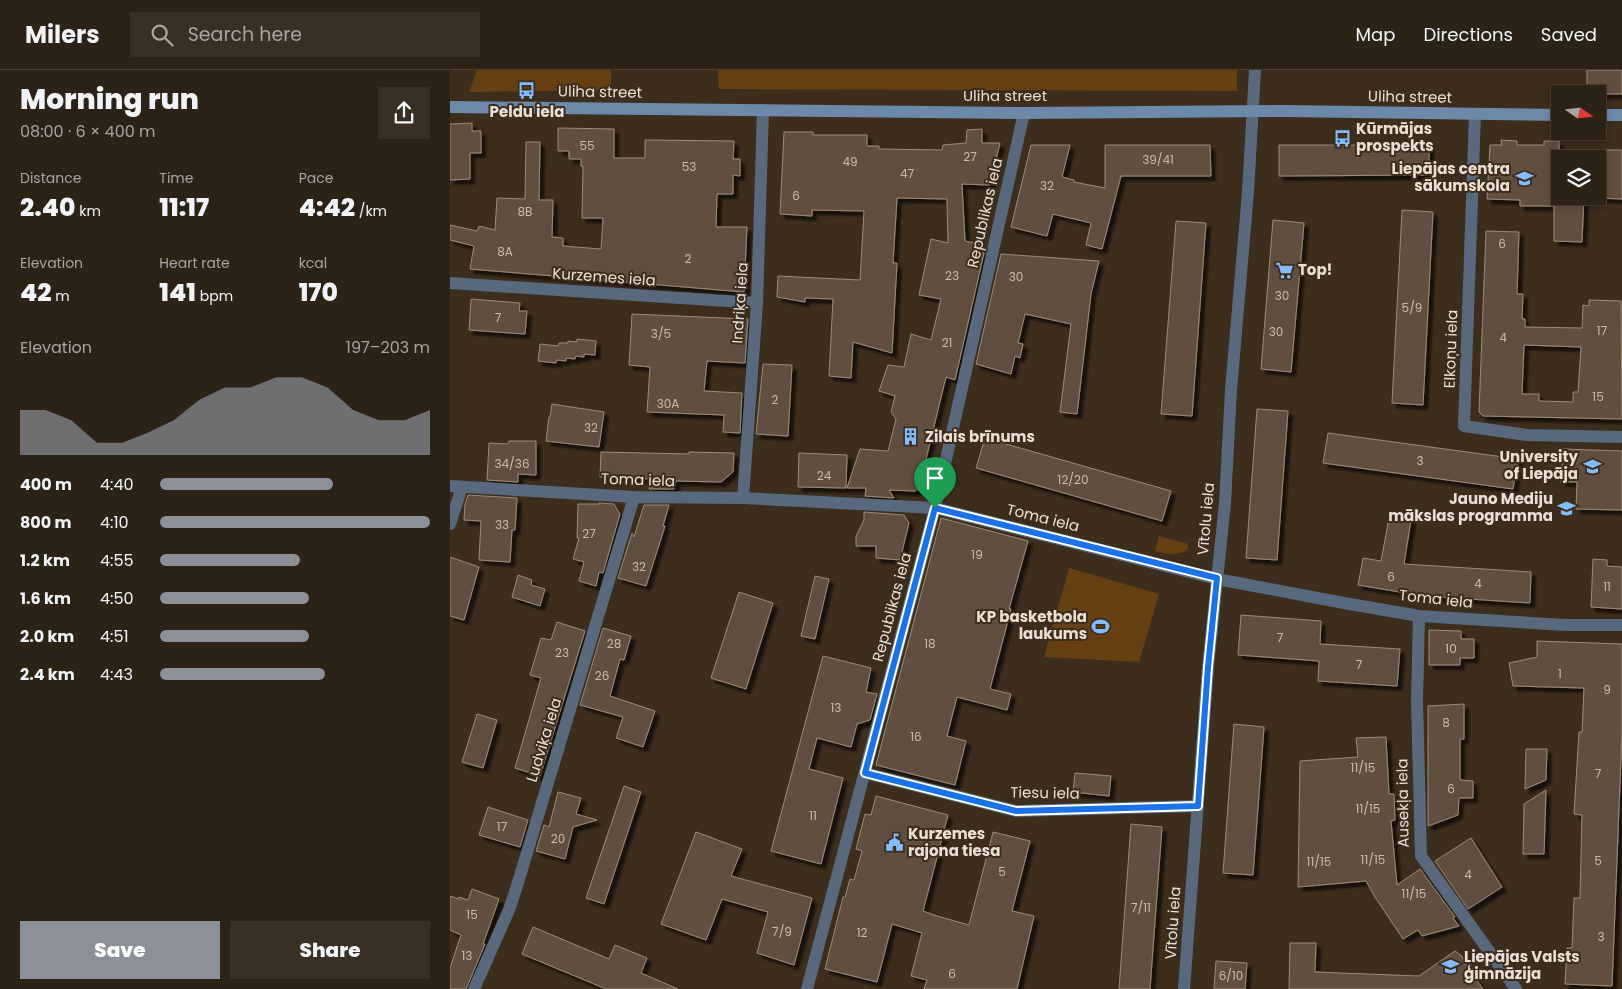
<!DOCTYPE html>
<html lang="en">
<head>
<meta charset="utf-8">
<style>
	:root { --surface:#2d2216; --page:#392f23; --text:#f1f3f6; --muted:#a7a4a1; --line:#483f35; --accent:#8c9099 }
	body { margin:0; font-family:Poppins,sans-serif; background:var(--page); color:var(--text); height:100vh; display:flex; flex-direction:column; font-size:19px; white-space:nowrap }
	* { box-sizing:border-box; margin:0 }
	p { font-size:16px; color:var(--muted) }
	.icon { flex:none; width:28px; height:28px; fill:none; stroke:currentColor; stroke-width:2; stroke-linecap:round; stroke-linejoin:round }
	.map { position:relative; flex:1; overflow:hidden }
	.side { display:flex; flex-direction:column; background:var(--surface); width:450px }
	.side>* { flex:none }
	.needle { width:32px; rotate:104deg }
	.tools { position:absolute; left:1101px; top:15px; display:grid; gap:10px }
	.tools a { display:grid; place-items:center; width:55px; height:55px; border-radius:0px; background:var(--surface); box-shadow:0 2px 8px #0003,0 0 0 1px var(--line); font-size:25px }
	.pin { position:absolute; display:grid; place-items:center; width:42px; height:42px; color:#fff; margin:-51px -21px; border-radius:50% 50% 50% 0; rotate:-45deg; box-shadow:0 0 5px #0007 }
	.pin .icon { rotate:45deg }
	.round { display:grid; place-items:center; flex:none; width:52px; height:52px; border-radius:0px; background:var(--page) }
	.head { display:flex; align-items:center; justify-content:space-between; height:85px; padding:0 20px }
	h1 { font-size:28px; font-weight:800; line-height:38px }
	.metrics { display:grid; grid-template-columns:repeat(3,1fr); gap:8px; height:85px; padding:5px 20px }
	.metrics div { display:grid; align-content:center }
	.metrics b { font-size:25px; font-weight:800 }
	.metrics small { font-size:14px; font-weight:400 }
	.metrics p { font-size:14px }
	.chart { height:140px; padding:10px 20px }
	.chart p { display:flex; justify-content:space-between }
	.chart svg { width:100%; height:90px; margin-top:5px; fill:var(--accent); opacity:.7 }
	.button { display:flex; gap:10px; margin-top:auto; padding:10px 20px }
	.button a { flex:1; height:58px; border-radius:0px; background:var(--accent); color:#fff; font-size:20px; font-weight:800; line-height:58px; text-align:center }
	.button a+a { background:var(--page); color:var(--text) }
	ul { padding:0 20px; list-style:none; font-size:16px }
	li { display:grid; grid-template-columns:80px 60px 1fr; align-items:center; height:38px }
	li i { height:12px; border-radius:6px; background:var(--accent) }
	header { display:flex; align-items:center; gap:30px; box-sizing:border-box; height:70px; padding:0 25px; background:var(--surface); border-bottom:1px solid var(--line) }
	header strong { font-size:24px }
	nav { display:flex; gap:28px; margin-inline-start:auto; font-size:18px }
	.search { width:350px; height:45px; background:var(--page); display:flex; align-items:center; gap:12px; box-sizing:border-box; padding:0 18px; border-radius:0px; color:var(--muted); font-size:19px }
	main { display:flex; flex:1; min-height:0 }
	.map>svg:first-child { display:block }
</style>
</head>
<body>
<header>
<strong>Milers</strong>
<div class="search"><svg class="icon" aria-label="search" viewBox="0 0 24 24"><circle cx="10" cy="10" r="6"/><path d="M15 15l6 6"/></svg>Search here</div>
<nav><a>Map</a><a>Directions</a><a>Saved</a></nav>
</header>
<main>
<section class="side">
<div class="head"><div><h1>Morning run</h1><p>08:00 · 6 × 400 m</p></div><a class="round"><svg class="icon" aria-label="share" viewBox="0 0 24 24"><path d="M12 15V3M7 8l5-5 5 5M5 13v7h14v-7"/></svg></a></div>
<div class="metrics">
<div><p>Distance</p><b>2.40<small> km</small></b></div>
<div><p>Time</p><b>11:17</b></div>
<div><p>Pace</p><b>4:42<small> /km</small></b></div>
</div>
<div class="metrics">
<div><p>Elevation</p><b>42<small> m</small></b></div>
<div><p>Heart rate</p><b>141<small> bpm</small></b></div>
<div><p>kcal</p><b>170</b></div>
</div>
<div class="chart"><p><span>Elevation</span>197–203 m</p>
<svg viewBox="0 0 160 44" preserveAspectRatio="none"><path d="M0 44V22L10 22L20 27L30 38L40 38L50 33L60 27L70 17L80 11L90 11L100 6L110 6L120 11L130 22L140 27L150 27L160 22V44z"/></svg>
</div>
<ul>
<li><b>400 m</b>4:40<i style="width:64%"></i></li>
<li><b>800 m</b>4:10<i style="width:100%"></i></li>
<li><b>1.2 km</b>4:55<i style="width:52%"></i></li>
<li><b>1.6 km</b>4:50<i style="width:55%"></i></li>
<li><b>2.0 km</b>4:51<i style="width:55%"></i></li>
<li><b>2.4 km</b>4:43<i style="width:61%"></i></li>
</ul>
<div class="button"><a>Save</a><a>Share</a></div>
</section>
<div class="map">
<svg width="1172" height="919" viewBox="0 0 1172 919">
	<defs>
		<filter id="shadow"><feDropShadow dx="4.5" dy="4.5" stdDeviation="1" flood-color="#0009"/></filter>
	</defs>
	<rect width="100%" height="100%" fill="#3c2d1d"/>
	<path fill="#664012" d="M27 0H161V20L19 22Z
		M268 0H787V21L269 19Z
		M709 466 738 474 737 480C729 486 715 484 705 481Z
		M619 498 709 524 689 592 594 587Z"/>
	<path fill="#615040" stroke="#9c8a78" fill-rule="evenodd" filter="url(#shadow)" d="M1137 0H1172V24H1137Z
		M22 53V61H31V83H20V109L0 110V54Z
		M108 58 164 59V88H195V70L284 71 283 89H290V106L283 105V124H267L266 157H297L294 222 20 199 24 176 0 170V155L27 161 29 156 45 160 47 128 75 129 76 72H90L89 130H103L102 167 113 168V176L151 179 153 148H132L133 96H131V89H119V81H108Z
		M532 59V73H550L540 115 512 114 515 171 530 174 528 183H534L505 310 496 307 469 418 465 421 439 420 444 428 415 426 416 418H397L410 379 438 381 446 349 441 342 445 326 429 321 438 295 454 297 461 264 481 270 491 229 469 225 481 169 498 173 497 129 447 128 443 193H447L442 283 403 272 401 308 379 306 383 229 355 228V232L327 227 328 206 410 210 414 141 362 140V146L330 144 334 62H363V65H417V76H429V79L492 80 493 75 516 73 517 60Z
		M1051 70 1067 71V75H1094V71H1109L1110 126H1134L1132 172 1104 171V136H1070V130L1037 129 1040 75H1052Z
		M581 75H620L612 107 624 110V112L655 118V75H760L761 106H671L652 179 636 175 641 153 603 144 597 166 561 157Z
		M829 75H979V105L829 106Z
		M1151 80H1172V129L1148 128V110H1150Z
		M952 140 983 142 973 335 942 333Z
		M823 150 854 153 841 302 811 299Z
		M726 151 756 153 742 346 711 344Z
		M1036 161 1069 162 1067 224H1073L1072 249H1075V257L1132 258 1133 235 1139 236V230L1171 231 1172 349 1033 346 1029 342ZM1074 275 1131 277 1128 322H1123V332L1089 331V324H1072Z
		M551 184 649 191 641 224 627 344 610 342 621 254 575 244 568 273 573 274 570 288 565 286 561 304 526 294Z
		M21 229 70 233 69 241H77L75 264 19 260Z
		M182 244 298 249 295 293 257 291 254 321 292 323 290 363 273 362 274 345 197 342 200 297 179 295Z
		M127 269 146 271 145 285 134 284V287L126 286 125 289 116 288V291L107 290 106 293 88 291 90 274 108 276 109 273H118V271L127 272Z
		M313 294 342 295 338 366 306 364Z
		M102 334 154 342 149 377 96 371 99 347H100Z
		M807 339 838 341 827 490 796 488Z
		M878 363 1068 389 1063 419 873 393Z
		M535 368 721 421 712 451 526 398Z
		M59 371H86V405L68 404V412L37 410 39 373 58 374Z
		M1113 379 1172 381V440L1126 439 1127 412H1111Z
		M151 382 239 384V382L284 383 283 402 271 412 226 411 224 419H199L202 409 150 407Z
		M349 383 397 385 396 418 348 417Z
		M18 425 67 428 65 460H62L60 492 29 490 31 451 14 450 15 434Z
		M149 433 164 434 170 444 153 503 149 502 146 516 129 511 134 492 123 489 129 468H127L128 434H149Z
		M194 435H219L213 456H215L196 516 168 508 182 463 184 467Z
		M414 442 454 445 459 453 450 490 426 488V476H406V466L414 450Z
		M940 443 962 444 954 494 1081 502 1080 533 973 526 908 515 913 488 931 491Z
		M491 448 578 471 559 539H561L540 619 561 624 557 640 507 627 497 666 516 671 505 715 426 695Z
		M0 487 29 497 14 550 0 546Z
		M1143 489 1157 490V496L1172 497V539L1141 537Z
		M68 505 82 510 81 515 95 519 90 536 62 527Z
		M365 506 379 509 365 569 351 566Z
		M289 522 323 533 296 619 261 608Z
		M791 545 871 551 870 574 950 579 947 616 868 611 869 591 788 585Z
		M107 552 135 561 90 706 65 698 91 608 80 605 91 568 101 570Z
		M153 558 181 566 174 590 170 589 160 626 205 641 193 677 166 668 173 647 130 635Z
		M979 560 1011 561V569H1024V588H1010V595H979Z
		M1087 571 1172 574V662L1162 916 1115 914 1117 878H1122L1124 828H1130L1132 745 1124 744 1129 662H1132L1134 618 1063 616 1059 593 1087 587Z
		M373 586 421 598 416 622 427 624 420 650 407 654 401 677 367 668 359 699 393 708 371 794 321 781Z
		M1014 634V669H1010V710L1023 711V728H1009L1008 745 978 756V636Z
		M27 644 47 650 33 698 12 692Z
		M784 654 814 657 803 805 773 803Z
		M936 667 939 724H944L945 750 941 751 947 815 970 799 1005 847 1003 848 1009 856 972 866 968 860 953 869 925 827 916 811 848 817 850 691 908 687 906 668Z
		M1076 679H1097L1096 710 1075 719Z
		M625 703 661 706 659 726 623 722Z
		M174 716 191 722 154 834 136 828Z
		M1096 720 1094 784H1073L1074 734Z
		M108 722 131 728 126 744 147 750 123 757 115 789 86 781 94 755 99 757Z
		M426 726 498 745 473 841 487 846 519 855 543 762 580 771 562 841 584 846 567 919H474L477 910 461 906 472 863 442 854 427 912 375 899 393 827H395L400 809 404 810 412 781 406 779 415 744 421 745Z
		M38 737 78 750 70 777 29 765Z
		M681 754 712 757 700 919H669Z
		M246 762 292 779 281 806 362 828 344 895 307 883 318 842 272 829 256 870 211 854Z
		M1021 768 1052 817 1018 839 985 791Z
		M22 819 49 829 33 874H35L16 919H0V898L11 865 0 860V826L9 829V827L18 830Z
		M83 857 159 889 165 875 197 888 191 903 228 919H156L72 884Z
		M840 873H866L865 902 969 906 1005 881 1012 886 1014 892 1033 919H839Z
		M766 891 797 893 795 919H764Z"/>
	<g fill="none" stroke-linecap="round" stroke-linejoin="round">
		<path stroke="#58697e" stroke-width="12" d="M1025 44 1014 356 1077 365 1172 367
			M0 213 307 233
			M0 416 184 427 293 428 485 438 767 509 894 533 969 546 1115 555H1172
			M293 428 307 233 313 40
			M0 454 12 417
			M969 546 967 631 971 786 1066 919
			M415 703 566 741 748 736
			M24 919 59 840 66 819 184 427
			M357 919 485 438 574 43
			M734 919 758 597 775 433 781 320 798 122 805 0"/>
		<path stroke="#6d89a9" stroke-width="12" d="M0 37 574 43 835 41 1110 45
			M1148 45H1172"/>
	</g>
	<g fill="none" stroke-linecap="round" stroke-linejoin="round">
		<defs>
			<path id="route" d="M485 438 767 508 758 597 748 736 566 741 415 703Z"/>
		</defs>
		<use href="#route" stroke="#fff" stroke-width="10"/>
		<use href="#route" stroke="#1a73e8" stroke-width="6"/>
	</g>
	<defs>
		<symbol id="bus-bare" viewBox="-9 -9 18 18"><path d="M-5-6H5V4H4V6H2V4H-2V6H-4V4H-5ZM-3.5-4V0h7V-4ZM-3.5 1.2v1.5H-2V1.2ZM2 1.2v1.5H3.5V1.2Z" fill="#83bcfb" stroke="#3c2d1d" stroke-width="2.5" paint-order="stroke"/></symbol>
		<symbol id="school-bare" viewBox="-9 -9 18 18"><path d="M0-5L7-2L0 1L-7-2ZM-4 1L0 2.5L4 1V4Q0 6-4 4Z" fill="#83bcfb" stroke="#3c2d1d" stroke-width="2.5" paint-order="stroke"/></symbol>
		<symbol id="supermarket-bare" viewBox="-9 -9 18 18"><path d="M-6-5.5h2.5l.6 2H6L4.5 2H-2.5L-4.4-4H-6ZM-1.5 3.2a1.3 1.3 0 1 0 .1 0ZM3 3.2a1.3 1.3 0 1 0 .1 0Z" fill="#83bcfb" stroke="#3c2d1d" stroke-width="2.5" paint-order="stroke"/></symbol>
		<symbol id="building-bare" viewBox="-9 -9 18 18"><path d="M-4-6H4V6H1V3H-1V6H-4ZM-2.5-4.3h1.7v1.8h-1.7ZM.8-4.3h1.7v1.8H.8ZM-2.5-1h1.7V.8h-1.7ZM.8-1h1.7V.8H.8Z" fill="#83bcfb" stroke="#3c2d1d" stroke-width="2.5" paint-order="stroke"/></symbol>
		<symbol id="university-bare" viewBox="-9 -9 18 18"><path d="M0-5L7-2L0 1L-7-2ZM-4 1L0 2.5L4 1V4Q0 6-4 4Z" fill="#83bcfb" stroke="#3c2d1d" stroke-width="2.5" paint-order="stroke"/></symbol>
		<symbol id="stadium-bare" viewBox="-9 -9 18 18"><path d="M0-5a6.5 5 0 1 0 0 10a6.5 5 0 1 0 0-10ZM-3.5-1.8h7v3.6h-7Z" fill="#83bcfb" stroke="#3c2d1d" stroke-width="2.5" paint-order="stroke"/></symbol>
		<symbol id="civic-bare" viewBox="-9 -9 18 18"><path d="M-.6-6.5H3V-4.5H.6V-3L4-1V1h2V6H-6V1h2V-1L-.6-3ZM-1.2 2.5V6h2.4V2.5Z" fill="#83bcfb" stroke="#3c2d1d" stroke-width="2.5" paint-order="stroke"/></symbol>
	</defs>
	<g fill-rule="evenodd">
		<use href="#bus-bare" x="64" y="8" width="25" height="25"/>
		<use href="#bus-bare" x="880" y="56" width="25" height="25"/>
		<use href="#school-bare" x="1062" y="96" width="25" height="25"/>
		<use href="#supermarket-bare" x="822" y="188" width="25" height="25"/>
		<use href="#building-bare" x="448" y="354" width="25" height="25"/>
		<use href="#university-bare" x="1130" y="384" width="25" height="25"/>
		<use href="#university-bare" x="1104" y="426" width="25" height="25"/>
		<use href="#stadium-bare" x="638" y="544" width="25" height="25"/>
		<use href="#civic-bare" x="432" y="760" width="25" height="25"/>
		<use href="#school-bare" x="988" y="884" width="25" height="25"/>
	</g>
	<g text-anchor="middle" stroke-width="4" stroke-linejoin="round" paint-order="stroke">
		<g font-size="12" fill="#c7bbb0">
			<text x="137" y="80">55</text>
			<text x="520" y="91">27</text>
			<text x="708" y="94">39/41</text>
			<text x="400" y="96">49</text>
			<text x="239" y="101">53</text>
			<text x="457" y="108">47</text>
			<text x="597" y="120">32</text>
			<text x="346" y="130">6</text>
			<text x="75" y="146">8B</text>
			<text x="1052" y="178">6</text>
			<text x="55" y="186">8A</text>
			<text x="238" y="193">2</text>
			<text x="502" y="210">23</text>
			<text x="566" y="211">30</text>
			<text x="832" y="230">30</text>
			<text x="962" y="242">5/9</text>
			<text x="48" y="252">7</text>
			<text x="1152" y="265">17</text>
			<text x="826" y="266">30</text>
			<text x="211" y="268">3/5</text>
			<text x="1053" y="272">4</text>
			<text x="497" y="277">21</text>
			<text x="1148" y="331">15</text>
			<text x="325" y="334">2</text>
			<text x="218" y="338">30A</text>
			<text x="141" y="362">32</text>
			<text x="970" y="395">3</text>
			<text x="62" y="398">34/36</text>
			<text x="374" y="410">24</text>
			<text x="623" y="414">12/20</text>
			<text x="52" y="459">33</text>
			<text x="139" y="468">27</text>
			<text x="527" y="489">19</text>
			<text x="189" y="501">32</text>
			<text x="941" y="511">6</text>
			<text x="1028" y="518">4</text>
			<text x="1157" y="521">11</text>
			<text x="830" y="572">7</text>
			<text x="164" y="578">28</text>
			<text x="480" y="578">18</text>
			<text x="1001" y="583">10</text>
			<text x="112" y="587">23</text>
			<text x="909" y="599">7</text>
			<text x="1110" y="608">1</text>
			<text x="152" y="610">26</text>
			<text x="1157" y="624">9</text>
			<text x="386" y="642">13</text>
			<text x="996" y="657">8</text>
			<text x="466" y="671">16</text>
			<text x="913" y="702">11/15</text>
			<text x="1148" y="708">7</text>
			<text x="1001" y="723">6</text>
			<text x="918" y="743">11/15</text>
			<text x="363" y="750">11</text>
			<text x="52" y="761">17</text>
			<text x="108" y="773">20</text>
			<text x="923" y="794">11/15</text>
			<text x="1148" y="795">5</text>
			<text x="869" y="796">11/15</text>
			<text x="552" y="806">5</text>
			<text x="1018" y="809">4</text>
			<text x="964" y="828">11/15</text>
			<text x="691" y="842">7/11</text>
			<text x="22" y="849">15</text>
			<text x="332" y="866">7/9</text>
			<text x="412" y="867">12</text>
			<text x="1151" y="871">3</text>
			<text x="17" y="890">13</text>
			<text x="502" y="908">6</text>
			<text x="781" y="910">6/10</text>
		</g>
		<g font-size="15" fill="#e9dfd5" stroke="#3c2d1d">
			<text transform="translate(150 22) rotate(1)" y="5">Uliha street</text>
			<text x="555" y="31">Uliha street</text>
			<text transform="translate(960 27) rotate(1)" y="5">Uliha street</text>
			<text transform="translate(535 143) rotate(-77)" y="5">Republikas iela</text>
			<text transform="translate(154 207) rotate(4)" y="5">Kurzemes iela</text>
			<text transform="translate(290 233) rotate(-86)" y="5">Indriķa iela</text>
			<text transform="translate(1001 279) rotate(-88)" y="5">Elkoņu iela</text>
			<text transform="translate(188 410) rotate(2)" y="5">Toma iela</text>
			<text transform="translate(593 448) rotate(14)" y="5">Toma iela</text>
			<text transform="translate(756 449) rotate(-85)" y="5">Vītolu iela</text>
			<text transform="translate(986 529) rotate(6)" y="5">Toma iela</text>
			<text transform="translate(442 537) rotate(-75)" y="5">Republikas iela</text>
			<text transform="translate(94 670) rotate(-73)" y="5">Ludviķa iela</text>
			<text transform="translate(595 723) rotate(1)" y="5">Tiesu iela</text>
			<text transform="translate(953 733) rotate(-91)" y="5">Ausekļa iela</text>
			<text transform="translate(723 853) rotate(-86)" y="5">Vītolu iela</text>
		</g>
		<g font-size="15" font-weight="bold" fill="#e9dfd5" stroke="#3c2d1d" text-anchor="start">
			<text x="77" y="47" text-anchor="middle">Peldu iela</text>
			<text x="906" y="64">Kūrmājas<tspan x="906" dy="17">prospekts</tspan></text>
			<text x="1060" y="104" text-anchor="end">Liepājas centra<tspan x="1060" dy="17">sākumskola</tspan></text>
			<text x="848" y="205">Top!</text>
			<text x="475" y="372">Zilais brīnums</text>
			<text x="1128" y="392" text-anchor="end">University<tspan x="1128" dy="17">of Liepāja</tspan></text>
			<text x="1103" y="434" text-anchor="end">Jauno Mediju<tspan x="1103" dy="17">mākslas programma</tspan></text>
			<text x="637" y="552" text-anchor="end">KP basketbola<tspan x="637" dy="17">laukums</tspan></text>
			<text x="458" y="769">Kurzemes<tspan x="458" dy="17">rajona tiesa</tspan></text>
			<text x="1014" y="892">Liepājas Valsts<tspan x="1014" dy="17">ģimnāzija</tspan></text>
		</g>
	</g>
</svg>
<div class="tools">
<a><svg class="needle" viewBox="-14 -14 28 28"><path d="M0-13l5 13h-10z" fill="#e53935"/><path d="M0 13l5-13h-10z" fill="#a7a4a1"/></svg></a>
<a><svg class="icon" aria-label="layers" viewBox="0 0 24 24"><path d="M12 4l9 5-9 5-9-5zM3 14l9 5 9-5"/></svg></a>
</div>
<div class="pin" style="left:485px;top:438px;background:#1e9e55"><svg class="icon" aria-label="arrive" viewBox="0 0 24 24"><path d="M6 21V4h12l-3 4 3 4H6"/></svg></div>
</div>
</main>
</body>
</html>
